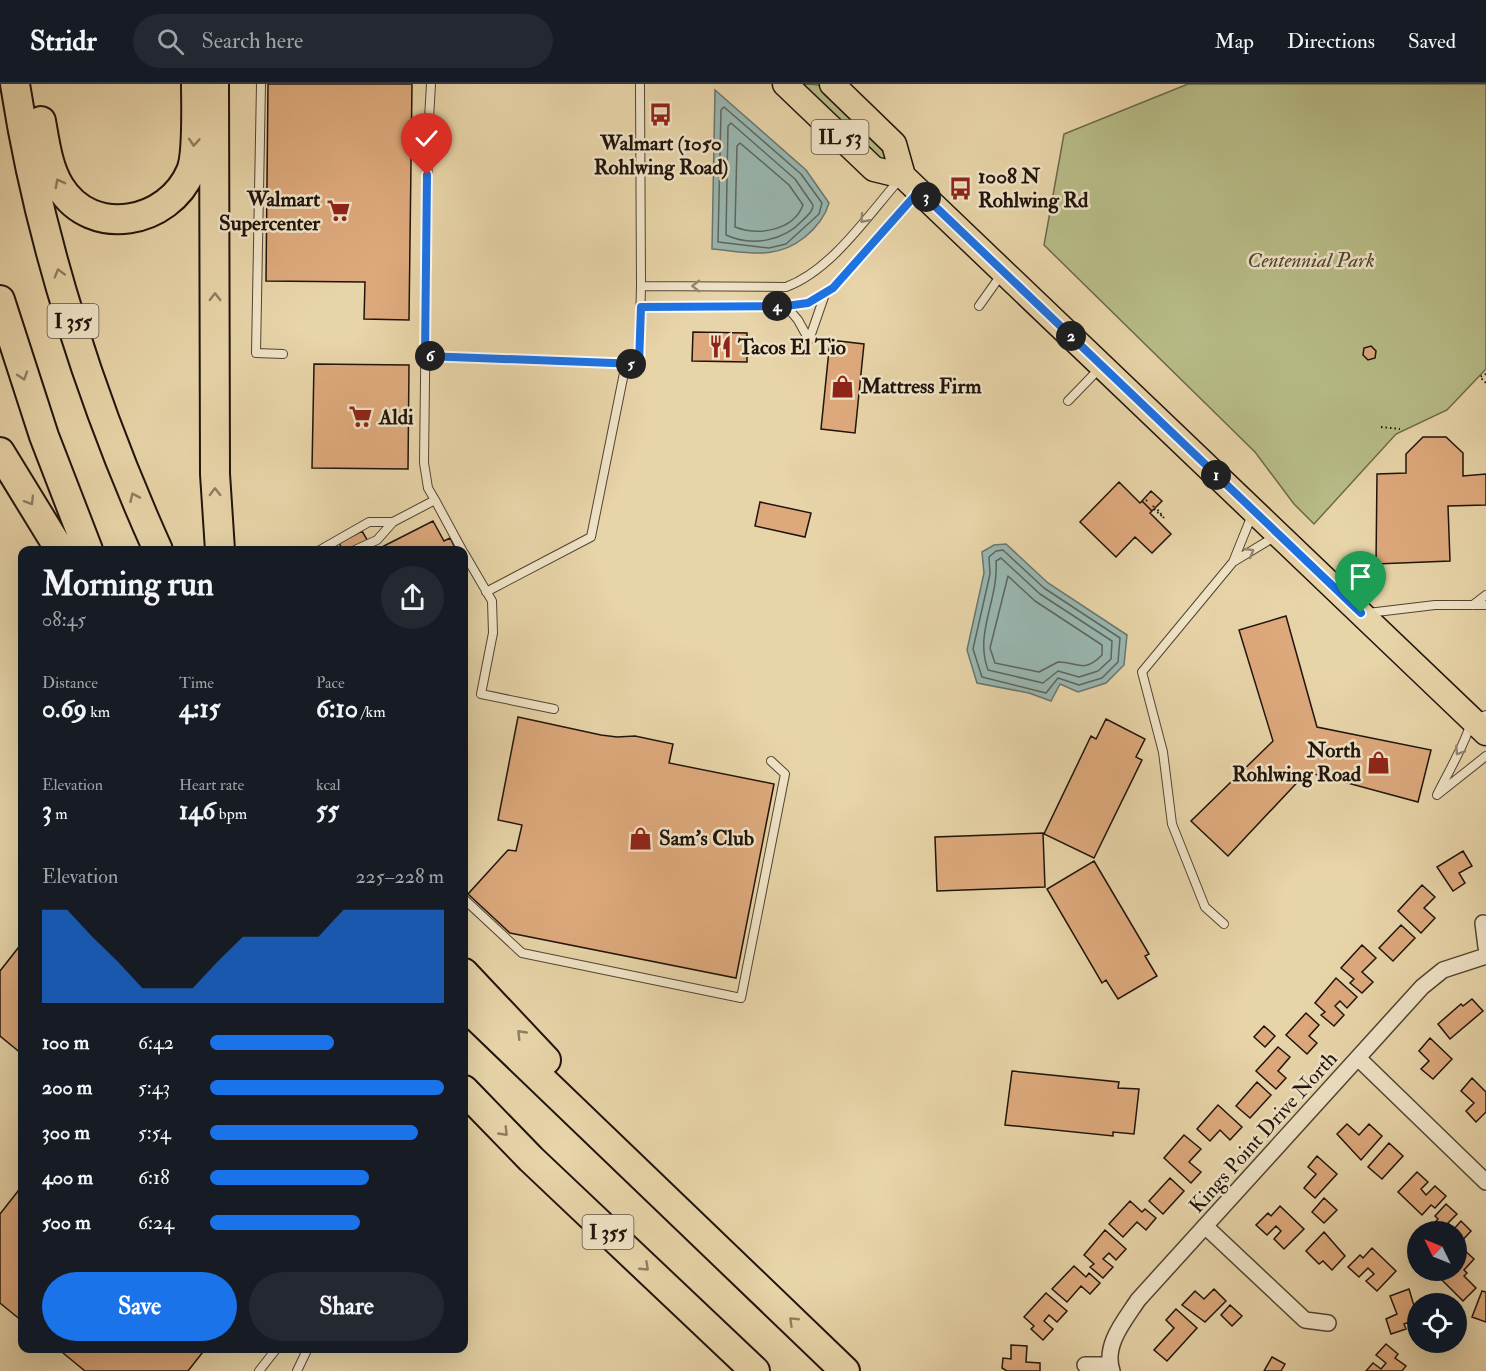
<!DOCTYPE html>
<html lang="en">
<head>
<meta charset="utf-8">
<style>
	:root { --surface:#171b24; --page:#242831; --text:#f1f3f6; --muted:#9ea1a6; --line:#363941; --accent:#1a73e8 }
	body { margin:0; font-family:"IM FELL Double Pica",serif; background:var(--page); color:var(--text); height:100vh; display:flex; flex-direction:column; font-size:22px; white-space:nowrap }
	* { box-sizing:border-box; margin:0 }
	p { font-size:20px; color:var(--muted) }
	.icon { flex:none; width:33px; height:33px; fill:none; stroke:currentColor; stroke-width:2; stroke-linecap:round; stroke-linejoin:round }
	.map { position:relative; flex:1; overflow:hidden }
	.details { position:absolute; left:18px; top:462px; width:450px; height:807px; display:flex; flex-direction:column; background:var(--surface); border-radius:12px; box-shadow:0 6px 24px #0002 }
	.details>* { flex:none }
	.needle { width:39px; rotate:313deg }
	.controls { position:absolute; left:1407px; top:1137px; display:grid; gap:12px }
	.controls a { display:grid; place-items:center; width:60px; height:60px; border-radius:50%; background:var(--surface); box-shadow:0 6px 24px #0002; font-size:30px }
	.pin { position:absolute; display:grid; place-items:center; width:51px; height:51px; color:#fff; margin:-62px -26px; border-radius:50% 50% 50% 0; rotate:-45deg; box-shadow:0 0 6px #0007 }
	.pin .icon { rotate:45deg }
	.km { position:absolute; width:30px; height:30px; margin:-15px; border-radius:50%; background:#222; color:#fff; font-size:16px; line-height:30px; text-align:center }
	.round { display:grid; place-items:center; flex:none; width:63px; height:63px; border-radius:32px; background:var(--page) }
	.headline { display:flex; align-items:center; justify-content:space-between; height:102px; padding:0 24px }
	h1 { font-size:33px; font-weight:700; line-height:45px }
	.metrics { display:grid; grid-template-columns:repeat(3,1fr); gap:9px; height:102px; padding:6px 24px }
	.metrics div { display:grid; align-content:center }
	.metrics b { font-size:26px; font-weight:700 }
	.metrics small { font-size:16px; font-weight:400 }
	.metrics p { font-size:16px }
	.chart { height:168px; padding:12px 24px }
	.chart p { display:flex; justify-content:space-between }
	.chart svg { width:100%; height:108px; margin-top:6px; fill:var(--accent); opacity:.7 }
	.button { display:flex; gap:12px; margin-top:auto; padding:12px 24px }
	.button a { flex:1; height:69px; border-radius:36px; background:var(--accent); color:#fff; font-size:24px; font-weight:700; line-height:69px; text-align:center }
	.button a+a { background:var(--page); color:var(--text) }
	ul { padding:0 24px; list-style:none; font-size:20px }
	li { display:grid; grid-template-columns:96px 72px 1fr; align-items:center; height:45px }
	li i { height:15px; border-radius:8px; background:var(--accent) }
	header { display:flex; align-items:center; gap:36px; box-sizing:border-box; height:84px; padding:0 30px; background:var(--surface); border-bottom:2px solid var(--line) }
	header strong { font-size:28px }
	nav { display:flex; gap:33px; margin-inline-start:auto; font-size:21px }
	.search { width:420px; height:54px; background:var(--page); display:flex; align-items:center; gap:15px; box-sizing:border-box; padding:0 21px; border-radius:33px; color:var(--muted); font-size:22px }
	.map>svg:first-child { display:block }
</style>
</head>
<body>
<header>
<strong>Stridr</strong>
<div class="search"><svg class="icon" aria-label="search" viewBox="0 0 24 24"><circle cx="10" cy="10" r="6"/><path d="M15 15l6 6"/></svg>Search here</div>
<nav><a>Map</a><a>Directions</a><a>Saved</a></nav>
</header>
<div class="map">
<svg width="1486" height="1287" viewBox="0 0 1486 1287">
	<rect width="100%" height="100%" fill="#e7d4a8"/>
	<filter id="stains"><feTurbulence type="fractalNoise" baseFrequency=".00333" numOctaves="4"/><feColorMatrix values="0 0 0 0 .2 0 0 0 0 .09 0 0 0 0 .02 0 0 0 .5 -.17"/></filter>
	<radialGradient id="worn" r=".72"><stop offset=".6" stop-color="#630" stop-opacity="0"/><stop offset="1" stop-color="#630" stop-opacity=".3"/></radialGradient>
	<path fill="#b7bc87" stroke="#6c684a" stroke-width="1.5" d="M795 0C802 0 813 0 818 1 837 11 887 62 889 82Z
		M1188 0H1486V285L1447 326 1396 350 1314 440 1294 420 1255 368 1044 161 1064 50Z"/>
	<path fill="#99b7b1" stroke="#69766f" stroke-width="1.5" d="M715 6 806 86 829 119C825 133 817 143 805 153 775 177 748 168 712 165Z
		M1006 460 1048 499 1127 551 1124 581 1106 599 1078 608 1060 600 1051 617 1029 609 977 599 967 566 984 489 982 468 994 461Z"/>
	<g fill="none" stroke-linecap="round" stroke-linejoin="round">
		<path stroke="#5c665e" stroke-width="1.5" d="M724 23 801 90 822 119 819 130 786 160 769 164 718 158 721 26Z
			M731 39 795 95 813 121C813 127 808 131 803 136 784 157 752 163 726 151L728 42Z
			M740 59 789 101 803 121C793 147 758 152 735 143L737 62Z
			M1003 466 1044 504 1120 554 1118 578 1102 594 1079 601 1058 594 1046 609 982 593 973 565 990 490 989 473 996 467Z
			M1001 474 1040 510 1112 557 1111 575 1098 587 1079 593 1058 587 1043 599 988 586C974 549 999 515 996 477Z
			M1008 492 1035 517 1102 561V571C1083 590 1079 578 1058 578L1039 588 995 579 990 564Z"/>
	</g>
	<path fill="#dda97c" stroke="#20140c" stroke-width="1.5" d="M268 0H412L409 236 364 235 365 198 266 197Z
		M693 248 747 249V278L692 277Z
		M830 256 864 260 855 349 821 345Z
		M1371 262 1376 267 1375 274 1368 276 1363 271 1364 264Z
		M314 280 409 281 408 385 312 384Z
		M1423 353H1446L1463 369V392L1486 390V421L1448 422 1450 477 1376 480 1377 390 1406 389V370Z
		M1119 398 1140 419 1142 417 1152 427 1150 429 1171 450 1152 469 1135 453 1116 473 1080 438Z
		M1151 407 1162 417 1152 427 1142 417Z
		M760 418 811 429 805 453 755 442Z
		M433 437 444 457 450 454 456 466H376Z
		M362 447 373 466H343L339 459Z
		M1286 532 1317 643 1431 666 1418 718 1307 688 1228 772 1191 737 1273 657 1239 546Z
		M518 633 601 651 617 653 635 652 673 660 669 679 774 700 736 894 510 849 468 810 508 766 516 767 522 741 498 736Z
		M1106 635 1145 655 1136 673 1142 676 1094 774 1044 750 1091 652 1096 655Z
		M1043 749 1045 803 937 807 935 753Z
		M1463 767 1472 782 1459 789 1465 799 1453 807 1437 783Z
		M1094 777 1149 870 1145 872 1157 892 1118 915 1106 896 1102 899 1047 805Z
		M1422 801 1435 813 1424 824 1435 834 1421 849 1398 827Z
		M1401 841 1415 854 1393 877 1379 864Z
		M22 859V970L0 952V887Z
		M1362 861 1376 874 1362 888 1373 898 1362 909 1350 899 1354 895 1341 884Z
		M1336 894 1357 913 1347 924 1340 917 1335 922 1344 931 1334 942 1321 931 1325 928 1315 919Z
		M1472 915 1483 927 1450 955 1438 940 1461 920 1463 922Z
		M1306 929 1319 941 1309 952 1317 959 1307 970 1286 951Z
		M1264 942 1275 952 1265 963 1254 953Z
		M1430 954 1452 975 1433 995 1421 985 1429 977 1419 967Z
		M1278 963 1290 973 1278 987 1286 994 1276 1005 1256 987Z
		M1012 987 1119 998 1118 1004 1139 1005 1134 1050 1113 1048V1052L1005 1041Z
		M1472 994 1486 1008V1028L1476 1038 1466 1027 1474 1019 1461 1007Z
		M1257 998 1271 1011 1250 1034 1236 1022Z
		M1218 1021 1242 1043 1230 1056 1220 1046 1210 1057 1197 1045Z
		M1347 1040 1359 1051 1369 1040 1382 1052 1361 1076 1337 1050Z
		M1184 1051 1201 1065 1189 1078 1201 1088 1191 1099 1164 1074Z
		M1389 1059 1403 1072 1382 1095 1368 1083Z
		M1317 1072 1337 1090 1315 1114 1304 1104 1316 1090 1308 1083Z
		M1417 1088 1428 1098 1421 1105 1426 1111 1435 1102 1446 1112 1435 1124 1431 1121 1422 1131 1398 1108Z
		M1170 1094 1184 1107 1163 1130 1149 1117Z
		M22 1102V1237L0 1219V1130Z
		M1324 1114 1337 1126 1324 1139 1312 1128Z
		M1130 1117 1142 1128 1145 1125 1156 1134 1146 1146 1137 1138 1123 1153 1109 1140Z
		M1446 1120 1457 1130 1448 1139 1454 1145 1461 1137 1471 1147 1456 1163V1148H1432L1429 1145 1438 1135 1435 1132Z
		M1280 1122 1304 1145 1284 1165 1274 1155 1281 1147 1276 1142 1267 1151 1256 1141 1268 1129 1271 1132Z
		M1105 1146 1126 1165 1116 1176 1109 1169 1103 1175 1113 1183 1103 1194 1090 1183 1094 1180 1084 1171Z
		M1324 1148 1345 1172 1332 1186 1323 1177 1319 1180 1306 1167Z
		M1372 1164 1396 1187 1377 1207 1366 1197 1374 1190 1368 1184 1359 1193 1348 1183 1360 1171 1363 1174Z
		M1462 1164 1474 1175 1464 1186 1467 1189 1464 1192 1476 1204 1463 1217 1438 1192 1443 1186H1456V1169Z
		M1074 1182 1086 1193 1089 1189 1100 1199 1090 1210 1081 1202 1067 1218 1052 1205Z
		M1214 1205 1226 1217 1205 1238 1182 1221 1195 1207 1204 1215Z
		M1409 1205 1418 1235 1404 1240 1406 1245 1391 1250 1386 1235 1397 1230 1390 1212Z
		M1482 1207 1486 1208V1238L1472 1233Z
		M1046 1209 1067 1227 1057 1238 1049 1231 1044 1237 1053 1245 1043 1256 1031 1245 1034 1242 1024 1233Z
		M1230 1221 1242 1232 1232 1242 1221 1231Z
		M1176 1225 1197 1244 1167 1277 1154 1266 1174 1244 1166 1236Z
		M1386 1260 1398 1270 1395 1274 1406 1282 1402 1287H1366L1373 1279 1381 1285 1386 1279 1376 1271Z
		M1011 1261 1027 1262 1026 1278 1040 1279V1287H1007L1002 1284 1003 1274 1011 1275Z
		M57 1264H206L188 1287H85Z
		M1272 1273 1285 1280 1281 1287H1264Z"/>
	<g fill="none" stroke-linecap="round" stroke-linejoin="round">
		<defs>
			<path id="lane" d="M261 0 256 269 283 270
				M431 0 428 52 424 379 428 404 435 416
				M641 202 786 203C832 186 868 131 900 95
				M786 222 798 236 809 256 825 210
				M979 222 1001 191
				M641 223 786 222 808 219 833 204 916 110
				M425 272 639 280 641 202 640 0
				M1068 317 1100 284
				M1252 431 1233 478 1276 452
				M320 466 369 438H393L435 416 462 466
				M355 466 377 456 393 438
				M464 469 492 517 493 549 481 610 554 625
				M486 508 591 453 626 279
				M1473 521 1486 511
				M1368 529 1435 521H1486
				M1438 710 1486 672
				M1437 711C1449 686 1464 663 1472 636L1486 631
				M464 815 522 869 741 914 785 690 771 677
				M1224 840 1205 823 1172 740 1163 668 1142 588 1233 478
				M259 1287 277 1264
				M297 1287 308 1264"/>
			<path id="street" d="M1483 839 1486 863
				M1358 974 1486 1098
				M1205 1142 1305 1236 1328 1239
				M1085 1281H1110
				M1112 1287C1103 1261 1125 1236 1138 1216L1422 903 1443 886 1486 872"/>
			<path id="primary" d="M785 0 874 85 903 92
				M832 0 894 60 903 92 1486 649"/>
			<path id="highway" d="M15 0C39 157 93 322 158 466
				M214 0 215 390 220 466
				M41 37C45 59 48 84 60 103 92 155 169 140 191 87 198 71 196 20 196 0
				M0 216 44 352 88 466
				M0 368 60 466
				M464 889 546 976
				M464 921 845 1287
				M464 1006 531 1075 755 1287"/>
		</defs>
		<use href="#lane" stroke="#524433" stroke-width="10"/>
		<use href="#street" stroke="#524433" stroke-width="18"/>
		<use href="#primary" stroke="#20140c" stroke-width="27"/>
		<use href="#highway" stroke="#20140c" stroke-width="32"/>
		<path stroke="#20140c" stroke-width="2" stroke-dasharray="1.5 3" stroke-linecap="butt" d="M1486 290 1480 293 1486 299
			M1381 343 1400 345
			M1146 417 1149 414
			M1153 423 1155 420
			M1154 425 1164 434 1157 425"/>
		<use href="#lane" stroke="#efe3c6" stroke-width="8"/>
		<use href="#street" stroke="#efe3c6" stroke-width="15"/>
		<use href="#primary" stroke="#e7d4a8" stroke-width="24"/>
		<use href="#highway" stroke="#e7d4a8" stroke-width="28"/>
	</g>
	<defs><path id="oneway-chevron" d="M-2-3.5L2.5 0L-2 3.5" fill="none" stroke-width="1.6" stroke-linecap="round" stroke-linejoin="round" transform="scale(1.5)"/></defs>
	<g stroke="#8d7e62">
		<use href="#oneway-chevron" transform="translate(194 58) rotate(94)"/>
		<use href="#oneway-chevron" transform="translate(59 99) rotate(-118)"/>
		<use href="#oneway-chevron" transform="translate(59 189) rotate(-106)"/>
		<use href="#oneway-chevron" transform="translate(215 213) rotate(-90)"/>
		<use href="#oneway-chevron" transform="translate(23 292) rotate(72)"/>
		<use href="#oneway-chevron" transform="translate(215 408) rotate(-91)"/>
		<use href="#oneway-chevron" transform="translate(134 413) rotate(-114)"/>
		<use href="#oneway-chevron" transform="translate(30 417) rotate(58)"/>
		<use href="#oneway-chevron" transform="translate(521 950) rotate(-134)"/>
		<use href="#oneway-chevron" transform="translate(504 1048) rotate(46)"/>
		<use href="#oneway-chevron" transform="translate(645 1183) rotate(43)"/>
		<use href="#oneway-chevron" transform="translate(793 1237) rotate(-136)"/>
	</g>
	<g stroke="#928672">
		<use href="#oneway-chevron" transform="translate(864 135) rotate(132)"/>
		<use href="#oneway-chevron" transform="translate(696 202) rotate(-180)"/>
		<use href="#oneway-chevron" transform="translate(1250 468) rotate(-31)"/>
		<use href="#oneway-chevron" transform="translate(1459 667) rotate(123)"/>
	</g>
	<g fill="none" stroke-linecap="round" stroke-linejoin="round">
		<defs>
			<path id="route" d="M427 91 425 272 639 280 641 223 786 222 808 219 833 204 919 107 1361 529"/>
		</defs>
		<use href="#route" stroke="#fff" stroke-width="12"/>
		<use href="#route" stroke="#1a73e8" stroke-width="8"/>
	</g>
	<defs>
		<symbol id="bus-bare" viewBox="-9 -9 18 18"><path d="M-5-6H5V4H4V6H2V4H-2V6H-4V4H-5ZM-3.5-4V0h7V-4ZM-3.5 1.2v1.5H-2V1.2ZM2 1.2v1.5H3.5V1.2Z" fill="#8f2418" stroke="#efe3c6" stroke-width="2.5" paint-order="stroke"/></symbol>
		<symbol id="supermarket-bare" viewBox="-9 -9 18 18"><path d="M-6-5.5h2.5l.6 2H6L4.5 2H-2.5L-4.4-4H-6ZM-1.5 3.2a1.3 1.3 0 1 0 .1 0ZM3 3.2a1.3 1.3 0 1 0 .1 0Z" fill="#8f2418" stroke="#efe3c6" stroke-width="2.5" paint-order="stroke"/></symbol>
		<symbol id="restaurant-bare" viewBox="-9 -9 18 18"><path d="M-5-6h1v4h1v-4h1v4h1v-4h1v5L-1.5 .5V6h-2V.5L-5-1ZM5-6V6H3V1.5H1.5Q1.5-4 5-6Z" fill="#8f2418" stroke="#efe3c6" stroke-width="2.5" paint-order="stroke"/></symbol>
		<symbol id="shop-bare" viewBox="-9 -9 18 18"><path d="M-5-2.5h2.3a2.7 3.5 0 0 1 5.4 0H5L5.5 6h-11ZM-1.5-2.5h3a1.5 2.3 0 0 0-3 0Z" fill="#8f2418" stroke="#efe3c6" stroke-width="2.5" paint-order="stroke"/></symbol>
	</defs>
	<g fill-rule="evenodd">
		<use href="#bus-bare" x="644" y="14" width="33" height="33"/>
		<use href="#bus-bare" x="944" y="88" width="33" height="33"/>
		<use href="#supermarket-bare" x="322" y="110" width="33" height="33"/>
		<use href="#restaurant-bare" x="704" y="246" width="33" height="33"/>
		<use href="#shop-bare" x="826" y="286" width="33" height="33"/>
		<use href="#supermarket-bare" x="344" y="316" width="33" height="33"/>
		<use href="#shop-bare" x="1362" y="662" width="33" height="33"/>
		<use href="#shop-bare" x="624" y="738" width="33" height="33"/>
	</g>
	<g text-anchor="middle" stroke-width="5" stroke-linejoin="round" paint-order="stroke">
		<g fill="#efe3c6" stroke="#5e5244" stroke-width="1.5">
			<rect x="811.5" y="36" width="57" height="34" rx="4.5"/>
			<rect x="47.5" y="220" width="51" height="34" rx="4.5"/>
			<rect x="582.5" y="1131" width="51" height="34" rx="4.5"/>
		</g>
		<g font-size="20" font-weight="bold" fill="#20140c">
			<text x="840" y="60">IL 53</text>
			<text x="73" y="244">I 355</text>
			<text x="608" y="1155">I 355</text>
		</g>
		<g font-size="21" font-weight="bold" fill="#20140c" stroke="#efe3c6" text-anchor="start">
			<text x="661" y="66" text-anchor="middle">Walmart (1050<tspan x="661" dy="24">Rohlwing Road)</tspan></text>
			<text x="978" y="99">1008 N<tspan x="978" dy="24">Rohlwing Rd</tspan></text>
			<text x="320" y="122" text-anchor="end">Walmart<tspan x="320" dy="24">Supercenter</tspan></text>
			<text x="738" y="270">Tacos El Tio</text>
			<text x="861" y="309">Mattress Firm</text>
			<text x="379" y="340">Aldi</text>
			<text x="1361" y="673" text-anchor="end">North<tspan x="1361" dy="24">Rohlwing Road</tspan></text>
			<text x="659" y="761">Sam's Club</text>
		</g>
		<g font-size="21" font-style="italic" fill="#4d4631" stroke="#efe3c6">
			<text x="1311" y="183">Centennial Park</text>
		</g>
		<g font-size="21" fill="#20140c" stroke="#efe3c6">
			<text transform="translate(1263 1048) rotate(-48)" y="7">Kings Point Drive North</text>
		</g>
	</g>
	<rect width="100%" height="100%" filter="url(#stains)"/>
	<rect width="100%" height="100%" fill="url(#worn)"/>
</svg>
<div class="controls">
<a><svg class="needle" viewBox="-14 -14 28 28"><path d="M0-13l5 13h-10z" fill="#e53935"/><path d="M0 13l5-13h-10z" fill="#9ea1a6"/></svg></a>
<a><svg class="icon" aria-label="locate" viewBox="0 0 24 24"><circle cx="12" cy="12" r="6"/><path d="M12 2v4M12 18v4M2 12h4M18 12h4"/></svg></a>
</div>
<div class="pin" style="left:1361px;top:529px;background:#1e9e55"><svg class="icon" aria-label="arrive" viewBox="0 0 24 24"><path d="M6 21V4h12l-3 4 3 4H6"/></svg></div>
<div class="pin" style="left:427px;top:91px;background:#d93025"><svg class="icon" aria-label="check" viewBox="0 0 24 24"><path d="M5 12l5 5 9-10"/></svg></div>
<b class="km" style="left:1216px;top:391px">1</b>
<b class="km" style="left:1071px;top:252px">2</b>
<b class="km" style="left:926px;top:113px">3</b>
<b class="km" style="left:777px;top:222px">4</b>
<b class="km" style="left:631px;top:280px">5</b>
<b class="km" style="left:430px;top:272px">6</b>
<section class="details">
<div class="headline"><div><h1>Morning run</h1><p>08:45</p></div><a class="round"><svg class="icon" aria-label="share" viewBox="0 0 24 24"><path d="M12 15V3M7 8l5-5 5 5M5 13v7h14v-7"/></svg></a></div>
<div class="metrics">
<div><p>Distance</p><b>0.69<small> km</small></b></div>
<div><p>Time</p><b>4:15</b></div>
<div><p>Pace</p><b>6:10<small> /km</small></b></div>
</div>
<div class="metrics">
<div><p>Elevation</p><b>3<small> m</small></b></div>
<div><p>Heart rate</p><b>146<small> bpm</small></b></div>
<div><p>kcal</p><b>55</b></div>
</div>
<div class="chart"><p><span>Elevation</span>225–228 m</p>
<svg viewBox="0 0 160 44" preserveAspectRatio="none"><path d="M0 44V6L10 6L20 17L30 27L40 38L50 38L60 38L70 27L80 17L90 17L100 17L110 17L120 6L130 6L140 6L150 6L160 6V44z"/></svg>
</div>
<ul>
<li><b>100 m</b>6:42<i style="width:53%"></i></li>
<li><b>200 m</b>5:43<i style="width:100%"></i></li>
<li><b>300 m</b>5:54<i style="width:89%"></i></li>
<li><b>400 m</b>6:18<i style="width:68%"></i></li>
<li><b>500 m</b>6:24<i style="width:64%"></i></li>
</ul>
<div class="button"><a>Save</a><a>Share</a></div>
</section>
</div>
</body>
</html>
